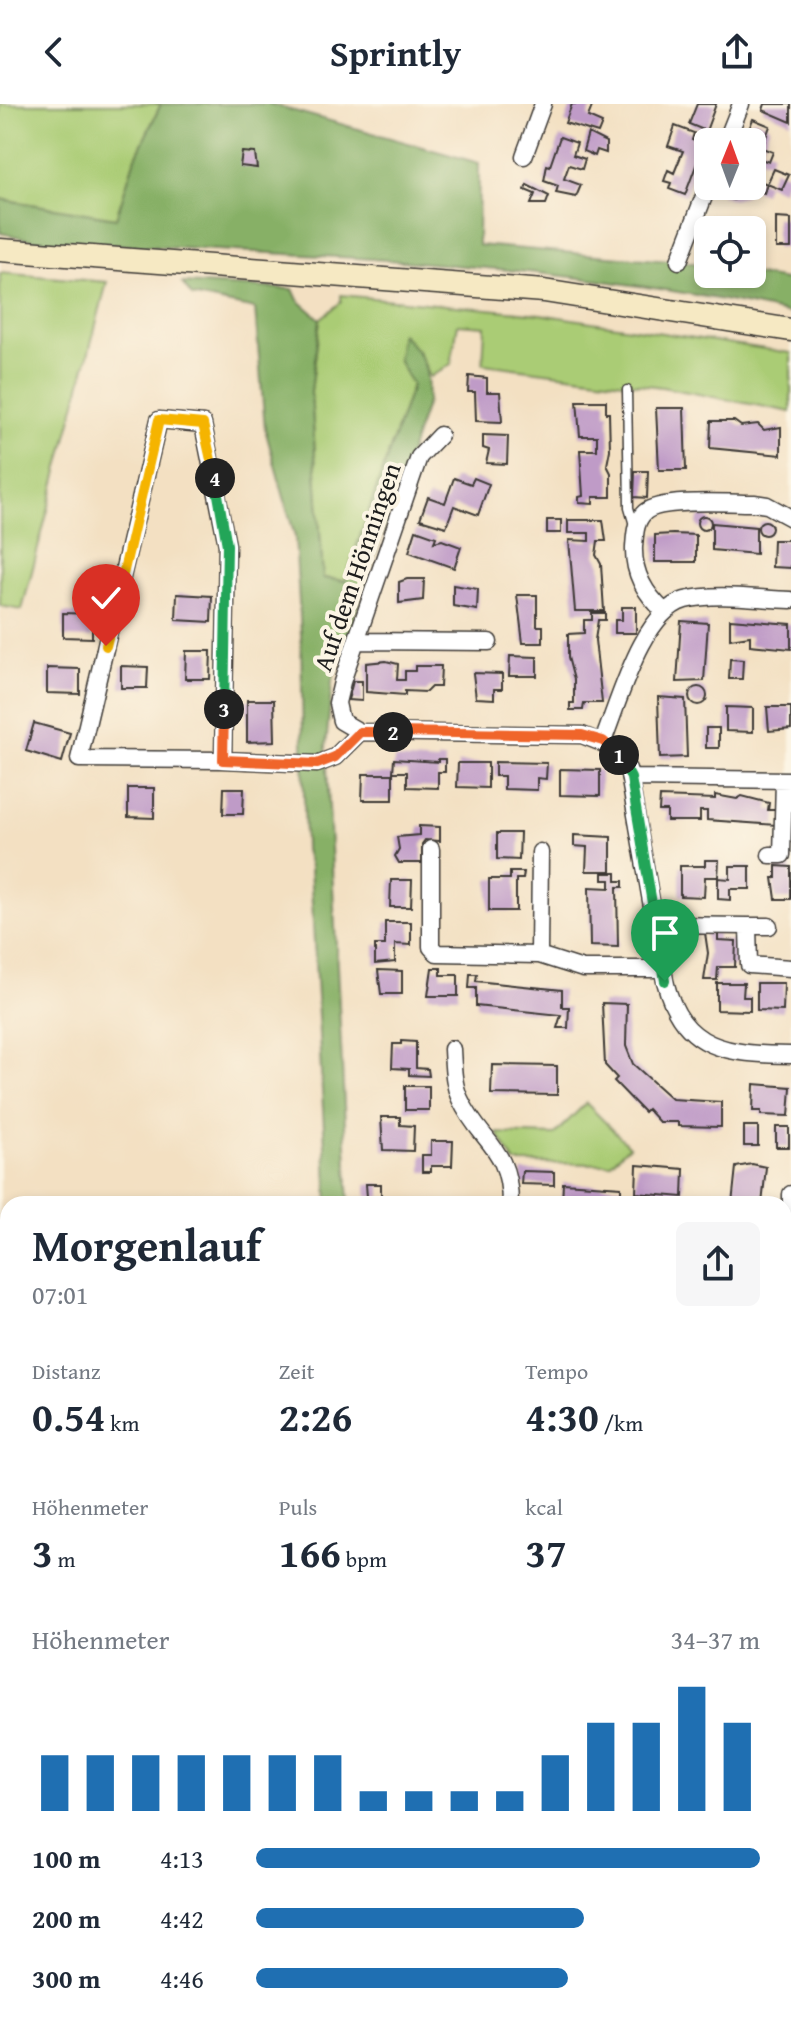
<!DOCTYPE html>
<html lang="de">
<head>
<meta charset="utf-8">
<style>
	:root { --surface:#fff; --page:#f6f6f7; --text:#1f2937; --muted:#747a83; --accent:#1f6fb2 }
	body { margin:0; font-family:"Gentium Book Plus",serif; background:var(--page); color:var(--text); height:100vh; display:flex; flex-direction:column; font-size:30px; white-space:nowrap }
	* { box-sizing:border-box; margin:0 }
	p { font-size:26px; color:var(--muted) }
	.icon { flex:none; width:44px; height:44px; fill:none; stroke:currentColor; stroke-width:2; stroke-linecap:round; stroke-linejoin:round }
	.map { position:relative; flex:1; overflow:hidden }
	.panel { position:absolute; left:0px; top:1092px; width:792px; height:830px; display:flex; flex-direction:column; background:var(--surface); border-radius:24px 24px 0 0; box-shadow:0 4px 12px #0003 }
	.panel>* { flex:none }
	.needle { width:52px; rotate:1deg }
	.controls { position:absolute; left:694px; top:24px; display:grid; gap:16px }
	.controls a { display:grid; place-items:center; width:72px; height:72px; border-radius:12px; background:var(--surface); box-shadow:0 4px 12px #0003; font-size:40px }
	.pin { position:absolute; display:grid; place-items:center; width:68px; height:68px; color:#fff; margin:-82px -34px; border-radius:50% 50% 50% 0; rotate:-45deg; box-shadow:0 0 8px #0007 }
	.pin .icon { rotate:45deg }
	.km { position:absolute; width:40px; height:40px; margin:-20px; border-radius:50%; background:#222; color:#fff; font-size:22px; line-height:40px; text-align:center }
	.round { display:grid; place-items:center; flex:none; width:84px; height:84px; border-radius:12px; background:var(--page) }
	.head { display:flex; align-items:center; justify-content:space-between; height:136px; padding:0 32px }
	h1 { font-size:44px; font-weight:700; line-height:60px }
	.stats { display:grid; grid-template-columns:repeat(3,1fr); gap:12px; height:136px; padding:8px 32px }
	.stats div { display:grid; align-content:center }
	.stats b { font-size:40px; font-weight:700 }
	.stats small { font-size:22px; font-weight:400 }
	.stats p { font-size:22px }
	.chart { height:224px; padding:16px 32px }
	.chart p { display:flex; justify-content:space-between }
	.chart svg { width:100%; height:144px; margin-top:8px; stroke:var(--accent); stroke-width:6 }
	ul { padding:0 32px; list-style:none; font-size:26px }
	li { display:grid; grid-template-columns:128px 96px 1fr; align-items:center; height:60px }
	li i { height:20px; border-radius:10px; background:var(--accent) }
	header { display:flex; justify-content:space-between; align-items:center; height:104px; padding:0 32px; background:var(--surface); font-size:36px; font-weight:700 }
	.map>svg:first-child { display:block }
</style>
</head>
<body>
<header><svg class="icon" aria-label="back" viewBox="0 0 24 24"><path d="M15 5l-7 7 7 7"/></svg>Sprintly<svg class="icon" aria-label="share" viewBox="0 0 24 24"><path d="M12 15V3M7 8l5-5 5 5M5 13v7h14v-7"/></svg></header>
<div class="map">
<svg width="791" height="1921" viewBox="0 0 791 1921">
	<rect width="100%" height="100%" fill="#fcf5e5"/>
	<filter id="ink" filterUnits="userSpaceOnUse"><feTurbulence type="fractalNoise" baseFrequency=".0125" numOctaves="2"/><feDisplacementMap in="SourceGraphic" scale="16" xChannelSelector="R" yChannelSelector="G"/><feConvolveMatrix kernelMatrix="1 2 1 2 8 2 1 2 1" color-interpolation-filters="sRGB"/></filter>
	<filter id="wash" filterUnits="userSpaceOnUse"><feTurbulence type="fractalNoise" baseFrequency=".006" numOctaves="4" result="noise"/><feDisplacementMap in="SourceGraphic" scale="32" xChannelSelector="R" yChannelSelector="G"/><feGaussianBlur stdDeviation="1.8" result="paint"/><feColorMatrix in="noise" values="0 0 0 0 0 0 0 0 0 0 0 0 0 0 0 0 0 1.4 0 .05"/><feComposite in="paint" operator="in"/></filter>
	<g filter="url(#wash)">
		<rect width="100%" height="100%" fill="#f3e0c2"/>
		<path fill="#aacc75" stroke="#637448" stroke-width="2" d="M0 0H161L134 57 116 115 0 95Z
			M0 169 107 178 22 506 0 502Z
			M341 191 540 210 791 249V308L662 283 483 260 485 222 458 220 451 260 430 273 418 246 398 255 412 281 345 477 323 474 311 288 320 215 341 198Z
			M586 999 629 1042 610 1060 515 1059 497 1029 554 1031Z"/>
		<path fill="#87b066" stroke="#526641" stroke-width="2" d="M161 0H270L479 59 478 141 694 159 708 161V170H752L791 177V210C546 154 284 152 34 136L0 129V95L116 114 134 57Z
			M182 179 293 185 298 196 320 215 311 288 323 474 345 477 412 281 398 256 401 229C424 252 430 265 427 298L332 578 326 643 349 1100H328L310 763 305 746 301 531 295 433 265 325 255 205 192 192Z"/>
		<g id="blocks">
			<path fill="#bf9bc7" d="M572 0H593L588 13 602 19 598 29 565 19Z
				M697 0H716L706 27 689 20Z
				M765 0H791V18L763 6Z
				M753 15 770 22 762 44 773 48 769 58 758 54 752 69V38H744Z
				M675 22 694 29 692 36 704 40 685 91 669 85 671 79 664 77 668 66 674 69 683 47 668 42Z
				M588 29 606 38V49L597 46 595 52 583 47Z
				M560 33 577 39 573 51 585 55 582 65 569 61 564 75 581 81 576 93 556 89 558 82 544 77 547 61 550 62Z
				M242 48 255 49 257 64 240 62Z
				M774 65 789 71 782 86 767 80Z
				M752 73 767 80 764 89 749 83 746 91 733 96 721 91 722 82H752Z
				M527 81 549 92 546 100H531L535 90 525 86Z
				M776 114 791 115V144H776Z
				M717 115H750V126H717Z
				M469 272 487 274V288H500L502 318 476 317 475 288H468Z
				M577 297H606V309H609L610 346 607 361 611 369V393H593V400L579 399V393L583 392 580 346H597V332H580Z
				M656 304H684L686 366H659Z
				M711 317H734L741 322 758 320 764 326 781 323V351L710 344Z
				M483 331 508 332 507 360 486 359 489 346 483 344Z
				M635 367H648L647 394 634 393Z
				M454 374 471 380 474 374 489 380 478 411 454 402 446 423 420 415 428 393 445 399Z
				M697 419a7 7 0 1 1 14 0a7 7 0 1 1-14 0Z
				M547 416H561V429H547Z
				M568 416H603L606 437H598L596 451 601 460 604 507H575L569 436 589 437V429H568Z
				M758 424a7 7 0 1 1 14 0a7 7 0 1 1-14 0Z
				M712 419 756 423V450L712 446Z
				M416 426 436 433 434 438 442 436 461 443 454 464 409 448Z
				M673 430 696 431V458H655V431Z
				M773 436H791V464L772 463Z
				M407 475H424L423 496 399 499V478Z
				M453 481 478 485 477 506 453 502Z
				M177 490 212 492 211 518 176 516Z
				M517 491H537V522H543V539H523Z
				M622 503H636V529H615V516H622Z
				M63 509 92 510V534L63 533Z
				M592 509H605V516H598L595 536 602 599H584L583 606H570V599H574V576L568 553V530L584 529V516H592Z
				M730 515 791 520V545L750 541V532L730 535Z
				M681 517 708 519 704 577 677 578Z
				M186 547H211L210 575H185Z
				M510 552 537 553V572H509Z
				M730 555 743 556 742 575H729Z
				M386 557 398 560 397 576H405V567H415V562H441L440 583H431L426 588 405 587V591L366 588V559Z
				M121 562 148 563 147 584H121Z
				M47 564 80 565V590L47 589Z
				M473 569 502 570V585H494V595L476 594Z
				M353 577H362V597L348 596Z
				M689 592a9 9 0 1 1 18 0a9 9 0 1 1-18 0Z
				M658 593 685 595 687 653 660 654Z
				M247 596H274L275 637 247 638Z
				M726 603 753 604V628L726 627Z
				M767 603H791V625L769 627Z
				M34 619 70 629 62 658 26 647Z
				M706 624H719V644H706Z
				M394 655 438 658V655H445V668H438V684L407 683V668H393Z
				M495 658 547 659 546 675 537 674V686L504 685V672H495Z
				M458 659H488V684L457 683Z
				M560 665 600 666V692L560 691Z
				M363 670H393V696H362Z
				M128 684H154V714L128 713Z
				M224 684H244L243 710H223Z
				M715 691 737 695 742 692 769 699 768 706H777L776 721 707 716V707H700V717H667V707H659L660 693 715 695Z
				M419 722 440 723V737L425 736 422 740V759H399L395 752 399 745 397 733 419 731Z
				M497 729H520L519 756 497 755Z
				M574 731 611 733V767H586L587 743 574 742Z
				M705 756H719L718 773H705L704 793 680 792V762H705Z
				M730 762H750V785H730V796L718 795V774L730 775Z
				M776 762 791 763V795H776L773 774H776Z
				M510 768H524L523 775H516V807H489V775H510Z
				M603 769H616V777H623V783H617L618 843 590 842 589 783 610 784V776H603Z
				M391 776H412L411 803H390Z
				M385 818H411V841L395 840V858L375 860V841H385Z
				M705 829H718V836L736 837 735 863H718L717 876H704L708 849Z
				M432 864H441V871H458V892H428Z
				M378 866 402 867V890H381Z
				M470 870H477L476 877 562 886V903H569L568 924H557L561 911 476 902V884H469Z
				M717 879H744L743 893H750V907L717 906Z
				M757 879H784L783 907 757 906Z
				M602 899 627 900 626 942 633 960 672 995 721 998V1023L678 1022V1018H659L647 1005 644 1008 614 977 617 974 605 961Z
				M401 937 416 938V964L428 965 429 972 409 971V965L392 964 393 940H401Z
				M492 961 557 962V991L491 990Z
				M754 980 791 983 789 1012 761 1011V1007H753Z
				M405 982H429V1006H405Z
				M381 1013H400V1021L414 1022 413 1047 383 1046Z
				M744 1022H758V1042H744Z
				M776 1023H789V1043H776Z
				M431 1037H453L452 1062H431V1068H422V1051H431Z
				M752 1060 766 1063 762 1100H732L736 1063Z
				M637 1061 684 1065 683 1093 636 1089Z
				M522 1067 554 1068V1081L521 1080Z
				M563 1079 621 1083V1100H562Z
				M366 1080H381V1093H367Z"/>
		</g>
	</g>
	<g filter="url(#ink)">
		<use href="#blocks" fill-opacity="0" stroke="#3c3935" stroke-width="2"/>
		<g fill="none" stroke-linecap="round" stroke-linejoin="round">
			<defs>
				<path id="service" d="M627 286 629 404 634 421"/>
				<path id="minor" d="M726 38 741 0
					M524 52 543 0
					M679 157 708 82
					M440 331 419 353 342 578 337 599 341 617 360 628 582 631 612 643 628 665 665 877C682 947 728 950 791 951
					M664 507C645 490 633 470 634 443 635 431 635 417 645 408 661 394 731 399 754 399L767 401 791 414
					M358 537 489 538
					M603 637C619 598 642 508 685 496 717 488 758 495 791 496
					M223 656 79 655 159 316 203 320 227 441 223 656 317 660 335 653 360 628
					M631 674 791 676
					M431 745V843L437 849 539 851 583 865H663
					M770 751H782L784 676
					M657 821 748 822 749 861 791 864
					M748 822H769
					M539 851 540 748
					M452 945C453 962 453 980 460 995 480 1039 510 1042 510 1100
					M784 1232 790 1213 791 1090"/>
				<path id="secondary" d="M0 146 544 187 791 226"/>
			</defs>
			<use href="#service" stroke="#3c3935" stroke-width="11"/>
			<use href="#minor" stroke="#3c3935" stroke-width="19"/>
			<use href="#secondary" stroke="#3c3935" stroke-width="25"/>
			<use href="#service" stroke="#fff" stroke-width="8"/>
			<use href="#minor" stroke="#fff" stroke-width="16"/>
			<use href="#secondary" stroke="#f6e9c3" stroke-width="22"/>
		</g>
	</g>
	<g fill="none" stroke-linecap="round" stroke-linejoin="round" filter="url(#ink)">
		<defs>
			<path id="split-1" d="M619 651 631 674 665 877"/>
			<path id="split-2" d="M393 628 582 631 603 637 619 651"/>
			<path id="split-3" d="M224 605 223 656 317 660 335 653 360 628H393"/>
			<path id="split-4" d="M215 374 227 441 224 605"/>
			<path id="split-5" d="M129 445 159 316 203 320 215 374"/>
			<path id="split-6" d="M106 542 129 445"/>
		</defs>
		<use href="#split-1" stroke="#fff" stroke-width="16"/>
		<use href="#split-2" stroke="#fff" stroke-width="16"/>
		<use href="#split-3" stroke="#fff" stroke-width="16"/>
		<use href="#split-4" stroke="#fff" stroke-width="16"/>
		<use href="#split-5" stroke="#fff" stroke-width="16"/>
		<use href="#split-6" stroke="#fff" stroke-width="16"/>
		<use href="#split-1" stroke="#22a559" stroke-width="10"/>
		<use href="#split-2" stroke="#f0652b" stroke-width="10"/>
		<use href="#split-3" stroke="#f0652b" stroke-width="10"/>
		<use href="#split-4" stroke="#22a559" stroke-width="10"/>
		<use href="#split-5" stroke="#f5b400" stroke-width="10"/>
		<use href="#split-6" stroke="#f5b400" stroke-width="10"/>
	</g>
	<g text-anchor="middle" stroke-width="8" stroke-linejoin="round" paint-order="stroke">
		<g font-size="26" fill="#1c1c1c" stroke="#fcf5e5">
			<text transform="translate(357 463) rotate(-71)" y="9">Auf dem Hönningen</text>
		</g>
	</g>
</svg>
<div class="controls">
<a><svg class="needle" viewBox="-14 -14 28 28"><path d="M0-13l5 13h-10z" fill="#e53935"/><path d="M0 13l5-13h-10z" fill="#747a83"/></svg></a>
<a><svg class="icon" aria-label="locate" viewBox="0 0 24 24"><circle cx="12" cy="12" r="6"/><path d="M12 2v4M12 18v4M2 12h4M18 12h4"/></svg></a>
</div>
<div class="pin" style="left:665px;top:877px;background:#1e9e55"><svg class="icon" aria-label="arrive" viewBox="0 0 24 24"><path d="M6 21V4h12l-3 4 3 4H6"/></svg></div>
<div class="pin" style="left:106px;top:542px;background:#d93025"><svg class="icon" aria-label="check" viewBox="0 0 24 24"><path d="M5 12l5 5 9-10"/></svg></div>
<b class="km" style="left:619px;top:651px">1</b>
<b class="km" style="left:393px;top:628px">2</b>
<b class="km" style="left:224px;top:605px">3</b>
<b class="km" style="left:215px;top:374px">4</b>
<section class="panel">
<div class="head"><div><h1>Morgenlauf</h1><p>07:01</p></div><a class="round"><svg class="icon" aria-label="share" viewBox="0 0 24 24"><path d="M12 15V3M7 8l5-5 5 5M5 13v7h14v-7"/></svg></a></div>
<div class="stats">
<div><p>Distanz</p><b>0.54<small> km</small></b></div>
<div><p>Zeit</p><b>2:26</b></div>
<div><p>Tempo</p><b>4:30<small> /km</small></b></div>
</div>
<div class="stats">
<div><p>Höhenmeter</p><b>3<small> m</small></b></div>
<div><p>Puls</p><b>166<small> bpm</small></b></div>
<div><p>kcal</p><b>37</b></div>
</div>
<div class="chart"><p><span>Höhenmeter</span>34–37 m</p>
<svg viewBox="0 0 160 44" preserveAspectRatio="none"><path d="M5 44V27M15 44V27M25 44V27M35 44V27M45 44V27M55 44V27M65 44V27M75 44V38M85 44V38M95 44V38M105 44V38M115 44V27M125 44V17M135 44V17M145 44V6M155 44V17"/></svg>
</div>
<ul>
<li><b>100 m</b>4:13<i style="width:100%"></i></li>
<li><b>200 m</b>4:42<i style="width:65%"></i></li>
<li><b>300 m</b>4:46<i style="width:62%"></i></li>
</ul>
</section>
</div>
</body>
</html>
